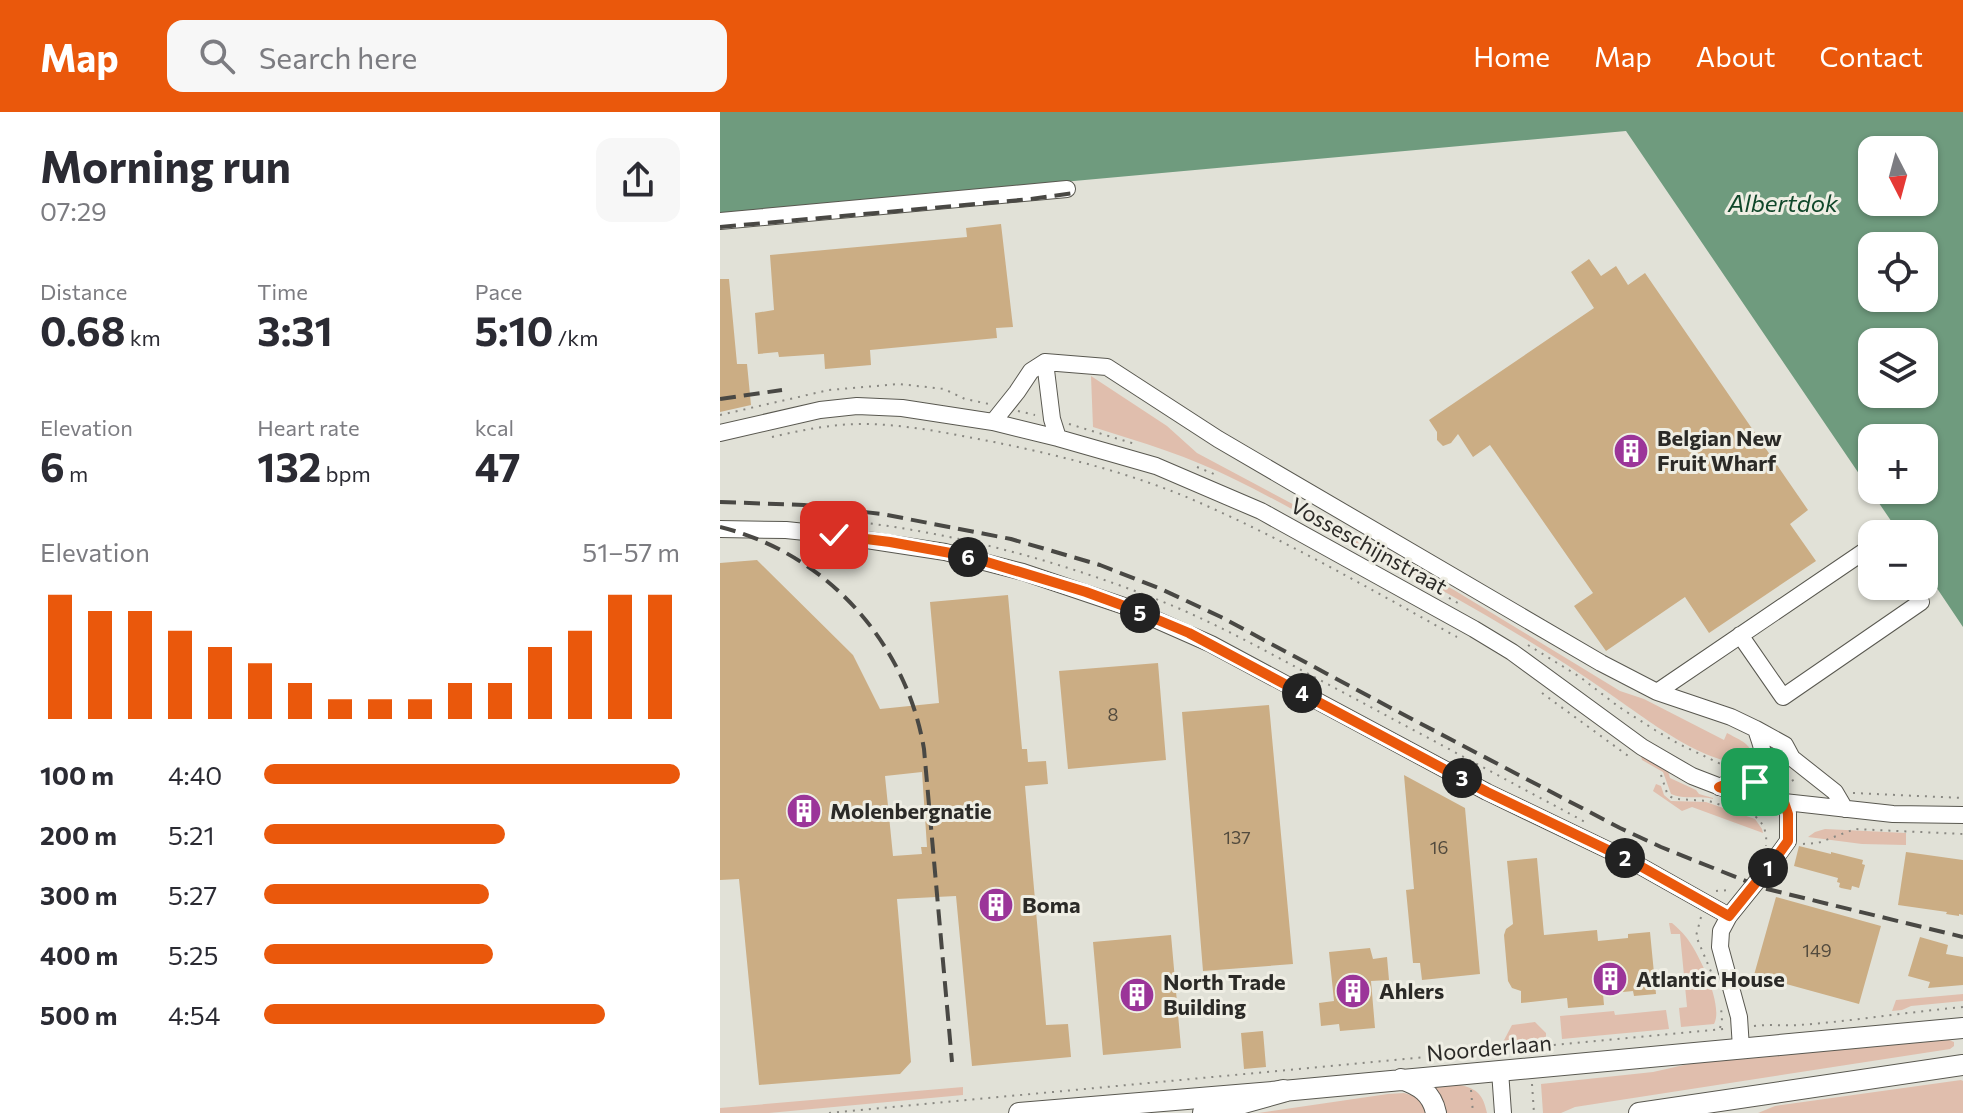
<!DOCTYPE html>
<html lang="en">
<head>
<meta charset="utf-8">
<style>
	:root { --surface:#fff; --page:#f7f7f7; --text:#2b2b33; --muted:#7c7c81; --accent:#ea580c }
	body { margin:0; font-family:Commissioner,sans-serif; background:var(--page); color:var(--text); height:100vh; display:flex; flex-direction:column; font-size:30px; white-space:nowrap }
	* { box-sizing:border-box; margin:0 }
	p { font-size:26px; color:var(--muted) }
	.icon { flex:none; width:44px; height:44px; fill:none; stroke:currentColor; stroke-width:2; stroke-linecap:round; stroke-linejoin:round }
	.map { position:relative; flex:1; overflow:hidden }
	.sheet { display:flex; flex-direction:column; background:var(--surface); width:720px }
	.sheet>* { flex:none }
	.needle { width:52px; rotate:174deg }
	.buttons { position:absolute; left:1138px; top:24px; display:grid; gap:16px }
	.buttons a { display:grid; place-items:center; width:80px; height:80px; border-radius:16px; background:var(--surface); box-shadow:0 2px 6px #0004; font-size:40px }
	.pin { position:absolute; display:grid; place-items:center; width:68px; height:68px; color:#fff; margin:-34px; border-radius:16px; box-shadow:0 4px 12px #0006 }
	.km { position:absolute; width:40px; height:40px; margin:-20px; border-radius:50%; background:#222; color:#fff; font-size:22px; line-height:40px; text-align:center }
	.round { display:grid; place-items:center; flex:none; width:84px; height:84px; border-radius:16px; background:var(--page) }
	.head { display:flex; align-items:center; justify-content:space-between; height:136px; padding:0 40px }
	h1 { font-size:44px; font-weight:700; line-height:60px }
	.figures { display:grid; grid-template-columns:repeat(3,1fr); gap:12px; height:136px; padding:8px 40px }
	.figures div { display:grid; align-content:center }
	.figures b { font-size:40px; font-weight:700 }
	.figures small { font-size:22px; font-weight:400 }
	.figures p { font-size:22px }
	.chart { height:224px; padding:16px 40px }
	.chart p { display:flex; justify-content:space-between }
	.chart svg { width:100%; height:144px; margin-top:8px; stroke:var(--accent); stroke-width:6 }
	ul { padding:0 40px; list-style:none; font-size:26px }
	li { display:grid; grid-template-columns:128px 96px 1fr; align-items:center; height:60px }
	li i { height:20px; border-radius:10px; background:var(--accent) }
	header { display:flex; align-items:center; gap:48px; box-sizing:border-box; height:112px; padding:0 40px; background:var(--accent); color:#fff }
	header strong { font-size:38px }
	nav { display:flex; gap:44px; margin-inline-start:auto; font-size:28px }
	.search { width:560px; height:72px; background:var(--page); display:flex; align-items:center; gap:20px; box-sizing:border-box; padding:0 28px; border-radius:16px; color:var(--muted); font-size:30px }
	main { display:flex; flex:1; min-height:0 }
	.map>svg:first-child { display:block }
</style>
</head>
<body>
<header>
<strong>Map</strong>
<div class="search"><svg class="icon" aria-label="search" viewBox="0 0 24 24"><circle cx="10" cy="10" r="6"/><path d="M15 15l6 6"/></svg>Search here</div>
<nav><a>Home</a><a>Map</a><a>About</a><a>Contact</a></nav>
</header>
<main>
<section class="sheet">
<div class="head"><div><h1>Morning run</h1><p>07:29</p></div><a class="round"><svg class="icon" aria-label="share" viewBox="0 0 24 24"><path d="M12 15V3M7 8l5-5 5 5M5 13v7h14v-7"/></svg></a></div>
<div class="figures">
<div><p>Distance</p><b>0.68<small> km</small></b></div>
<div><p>Time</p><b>3:31</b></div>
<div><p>Pace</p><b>5:10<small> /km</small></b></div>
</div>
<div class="figures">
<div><p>Elevation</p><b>6<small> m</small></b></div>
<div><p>Heart rate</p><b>132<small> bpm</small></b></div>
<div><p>kcal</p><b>47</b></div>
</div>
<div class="chart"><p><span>Elevation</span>51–57 m</p>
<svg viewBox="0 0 160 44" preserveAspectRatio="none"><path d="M5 44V6M15 44V11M25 44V11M35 44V17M45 44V22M55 44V27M65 44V33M75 44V38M85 44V38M95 44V38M105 44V33M115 44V33M125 44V22M135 44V17M145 44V6M155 44V6"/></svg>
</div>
<ul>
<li><b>100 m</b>4:40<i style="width:100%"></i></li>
<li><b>200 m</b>5:21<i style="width:58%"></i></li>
<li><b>300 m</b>5:27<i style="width:54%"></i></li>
<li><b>400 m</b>5:25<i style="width:55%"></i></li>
<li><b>500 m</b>4:54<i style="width:82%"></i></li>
</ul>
</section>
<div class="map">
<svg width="1243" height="1001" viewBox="0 0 1243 1001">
	<rect width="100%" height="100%" fill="#e1e1d7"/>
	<path fill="#e0bead" d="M371 264 447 314 477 341 734 478 900 579 924 587 1004 628 1007 621C1019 628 1037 633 1029 649 991 659 921 603 890 582 814 529 732 483 650 439 605 416 561 390 516 368 471 345 421 330 373 315Z
		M921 644 948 659 950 666 976 678 979 682 993 686V687C979 683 964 688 951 682L943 660 922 648Z
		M936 672 941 674 944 683 951 689 986 690 1035 707 1042 717 1043 721 972 695 962 699 933 679Z
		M1105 717 1186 721V733L1142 732 1088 725 1095 720Z
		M949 811H952C957 815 962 820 966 825 979 841 1004 894 994 912L961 915 959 896 967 895 960 822H951Z
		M1243 882V889L1191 894 1182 898 1172 899 1176 888Z
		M946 898 949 917 842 927 840 904 894 899 895 903Z
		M815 910 826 921V928L782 932 792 913Z
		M1229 928 1234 930V934L1230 937 855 995 841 1001H823L821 972 933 960 973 951Z
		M1241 968 1243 969V1001H1038L1055 994Z
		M740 973C758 977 763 983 767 1001H721L713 974Z
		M243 975V983L49 1001H0V996Z
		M684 981C699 985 701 986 707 1001H538L668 982Z"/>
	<path fill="#6f9b7e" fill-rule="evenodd" d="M0 0H1243V515L1204 457V422H1180L906 19 0 101ZM1152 38H1204V90H1152ZM1152 134H1204V186H1152ZM1152 230H1204V282H1152ZM1152 326H1204V378H1152Z"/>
	<path fill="#cbad84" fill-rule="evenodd" d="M281 112 293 215 276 216 277 226 150 238 151 253 105 257 104 242 59 245 58 240 38 242 35 201 54 198 50 143 247 125 246 116Z
		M869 147 881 164 896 154 908 173 925 161 1088 398 1070 412 1096 449 989 521 965 485 886 539 854 494 873 481 770 333 753 345 738 322 731 331 723 334 717 328V320L709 308 874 196 851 160Z
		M0 167H9L17 252H27L31 293 0 300Z
		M37 448 133 543 160 597 219 591 210 490 288 483 302 637H307L308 650 326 649 328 672 305 674 326 913 348 912 351 945 252 954 236 784 177 787 191 950 180 962 39 973 19 767 0 768V451ZM202 660 207 735H201L202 742 173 744 165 664Z
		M438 551 446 648 348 657 339 559Z
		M549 593 573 852 483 859 462 600Z
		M684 663 745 696 760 862 702 868 700 851H693L686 778 694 777Z
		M1079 734 1111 742V740L1143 748 1142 752 1145 753 1139 776 1132 774 1131 778 1121 776 1119 775 1120 771 1117 770 1118 766 1074 754Z
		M1186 740 1243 748V803L1239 802V804L1226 802 1227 800 1178 793Z
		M817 746 824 823 877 818 878 829 908 826V822L930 820 936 882 914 884 913 879 883 882 884 893 848 896 847 886 801 891V879L792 876 788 869 784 823 786 817 793 812 787 749Z
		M1056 785 1161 814 1139 892 1034 863Z
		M451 823 461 936 383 943 373 830Z
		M1200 825 1228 833 1226 842 1243 845V873L1208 876 1210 870 1188 864Z
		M650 836 653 847 667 845 669 868 651 869 655 916 620 919 619 912 601 914 599 891 614 889 609 840Z
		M543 919 546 955 524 957 521 921Z"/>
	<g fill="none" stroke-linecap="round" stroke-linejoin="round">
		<defs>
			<path id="minor" d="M0 109 347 77
				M325 250 332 307 338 326
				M273 310 297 280 311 259 325 250 387 255 498 327 881 551 937 580 1152 434
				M0 321 100 298 137 294 182 296 273 310 338 326 436 354 541 399 754 517 792 540 922 635 972 664 1029 686 1173 702 1243 703
				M0 417 66 418 114 423 225 440 303 460 407 495 491 532 767 680 913 750 1009 804
				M1020 523 1063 585 1201 490 1190 474
				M937 580 1011 605 1036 617C1038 624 1041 631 1042 637 1044 659 1015 668 999 675
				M1036 617 1065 633 1072 646 1115 680 1125 697
				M1021 936 1019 905 1000 835 1001 819 1009 804 1055 747 1068 729V702L1064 690
				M780 959 783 1001"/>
			<path id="major" d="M681 967C699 973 712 981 716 1001
				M299 1001 563 979 1243 916
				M919 1001 1243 953"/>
			<path id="highway" d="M484 1001 563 979"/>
		</defs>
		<use href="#minor" stroke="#595850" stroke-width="18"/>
		<use href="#major" stroke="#595850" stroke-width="22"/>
		<use href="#highway" stroke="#595850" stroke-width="24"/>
		<path stroke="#898882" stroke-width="2" stroke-dasharray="2 6" stroke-linecap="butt" d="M298 299 315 303
			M0 303 109 278 179 272 224 277 245 287 269 292
			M349 312 415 332
			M52 325C82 318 112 312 142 312 187 312 231 322 274 330 342 344 415 362 478 390 567 429 652 478 737 525
			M477 355 494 362
			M111 407C225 418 335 447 441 489 501 513 558 546 615 576 699 621 783 666 867 711
			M715 478 738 491
			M808 533 860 565 899 595 935 618 957 631 1007 655
			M822 581 911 646
			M941 663 947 681 951 685 957 687 989 689 1036 705C1045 713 1047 722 1046 734
			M1041 671 1064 673 1077 666
			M1133 681 1243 686
			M1083 732 1098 731 1135 717 1243 722
			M996 779 1010 778
			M981 805 976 824 992 862
			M1034 914C1049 912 1064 914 1079 913 1134 909 1188 900 1243 895
			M1000 916 1002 909 1001 895
			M812 972 814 1001
			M751 978 753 1001
			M109 1001 1004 917"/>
		<use href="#minor" stroke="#fff" stroke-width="16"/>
		<use href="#major" stroke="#fff" stroke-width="20"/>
		<use href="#highway" stroke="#fff" stroke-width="22"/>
		<path stroke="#494844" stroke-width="4" stroke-dasharray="16 8" stroke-linecap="butt" d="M0 115 311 87 354 81
			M0 287 62 278
			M0 390 84 393 162 402 291 427 380 453 441 477 501 505 669 595 900 716 941 735 1043 776 1243 825
			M0 415C106 441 186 530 204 637L232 950"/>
	</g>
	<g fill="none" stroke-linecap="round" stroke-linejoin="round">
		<defs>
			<path id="route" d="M114 423 170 430 247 444 366 480 407 495 469 521 767 680 913 750 1009 804 1055 747 1068 729V702L1064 690 1029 686 999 675 1023 665 1035 670"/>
		</defs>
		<use href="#route" stroke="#fff" stroke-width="16"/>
		<use href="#route" stroke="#ea580c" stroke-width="10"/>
	</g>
	<defs>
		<symbol id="building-disc" viewBox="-11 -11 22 22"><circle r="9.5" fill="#9b3599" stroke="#efeee4"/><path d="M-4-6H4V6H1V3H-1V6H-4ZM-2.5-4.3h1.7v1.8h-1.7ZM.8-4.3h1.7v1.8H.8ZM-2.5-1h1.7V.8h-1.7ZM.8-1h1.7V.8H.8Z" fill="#fff"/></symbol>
	</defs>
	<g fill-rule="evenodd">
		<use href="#building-disc" x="891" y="319" width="40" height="40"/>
		<use href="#building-disc" x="64" y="679" width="40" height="40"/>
		<use href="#building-disc" x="256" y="773" width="40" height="40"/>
		<use href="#building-disc" x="870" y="847" width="40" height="40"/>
		<use href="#building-disc" x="613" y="859" width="40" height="40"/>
		<use href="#building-disc" x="397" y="863" width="40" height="40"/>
	</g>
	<g text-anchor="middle" stroke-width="6" stroke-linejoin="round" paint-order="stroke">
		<g font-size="18" fill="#534b3e">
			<text x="393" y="609">8</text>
			<text x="517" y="732">137</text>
			<text x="719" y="742">16</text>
			<text x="1097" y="845">149</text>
		</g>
		<g font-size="22" font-weight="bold" fill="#2b2a27" stroke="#efeee4" text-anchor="start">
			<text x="937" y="334">Belgian New<tspan x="937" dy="25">Fruit Wharf</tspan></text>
			<text x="110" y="707">Molenbergnatie</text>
			<text x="302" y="801">Boma</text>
			<text x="916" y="875">Atlantic House</text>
			<text x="443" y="878">North Trade<tspan x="443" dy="25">Building</tspan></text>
			<text x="659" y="887">Ahlers</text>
		</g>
		<g font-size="22" fill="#2b2a27" stroke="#efeee4">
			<text transform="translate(649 434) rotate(29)" y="8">Vosseschijnstraat</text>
			<text transform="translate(769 936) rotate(-5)" y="8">Noorderlaan</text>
		</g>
		<g font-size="24" font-style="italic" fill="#10472a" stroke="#efeee4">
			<text x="1063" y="100">Albertdok</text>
		</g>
	</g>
</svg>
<div class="buttons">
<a><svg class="needle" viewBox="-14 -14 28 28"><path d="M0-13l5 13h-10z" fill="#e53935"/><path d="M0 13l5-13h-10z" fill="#7c7c81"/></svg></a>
<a><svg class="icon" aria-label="locate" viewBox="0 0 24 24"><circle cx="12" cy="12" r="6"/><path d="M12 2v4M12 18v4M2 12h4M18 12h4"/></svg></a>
<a><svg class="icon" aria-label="layers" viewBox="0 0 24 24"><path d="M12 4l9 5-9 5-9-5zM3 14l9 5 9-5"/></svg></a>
<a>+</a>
<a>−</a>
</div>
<div class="pin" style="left:1035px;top:670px;background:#1e9e55"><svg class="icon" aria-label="arrive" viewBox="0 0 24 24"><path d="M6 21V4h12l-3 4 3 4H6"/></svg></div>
<div class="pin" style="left:114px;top:423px;background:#d93025"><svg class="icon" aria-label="check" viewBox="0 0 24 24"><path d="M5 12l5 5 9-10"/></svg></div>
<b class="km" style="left:1048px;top:756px">1</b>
<b class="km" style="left:905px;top:746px">2</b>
<b class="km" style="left:742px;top:666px">3</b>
<b class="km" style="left:582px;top:581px">4</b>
<b class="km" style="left:420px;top:501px">5</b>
<b class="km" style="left:248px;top:445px">6</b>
</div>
</main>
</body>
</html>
